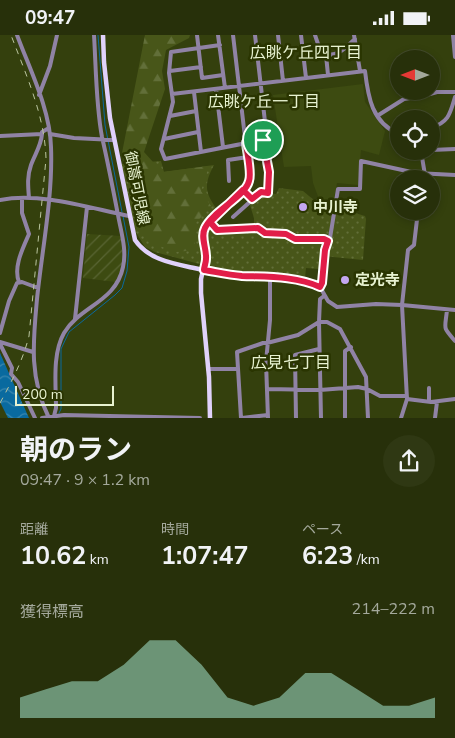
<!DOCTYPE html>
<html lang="ja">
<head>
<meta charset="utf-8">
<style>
	:root { --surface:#27300a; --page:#2f3813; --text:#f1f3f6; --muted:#a4a99c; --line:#434b2b; --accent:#8abfa5 }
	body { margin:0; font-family:"Nunito Sans","Noto Sans JP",sans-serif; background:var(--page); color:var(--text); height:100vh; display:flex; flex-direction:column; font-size:19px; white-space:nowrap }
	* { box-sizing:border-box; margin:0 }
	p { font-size:16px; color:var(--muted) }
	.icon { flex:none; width:28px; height:28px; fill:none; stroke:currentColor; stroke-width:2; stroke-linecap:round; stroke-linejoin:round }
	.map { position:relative; height:383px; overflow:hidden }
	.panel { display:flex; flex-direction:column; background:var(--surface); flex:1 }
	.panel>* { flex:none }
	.needle { width:32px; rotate:270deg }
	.fabs { position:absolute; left:390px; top:15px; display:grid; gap:10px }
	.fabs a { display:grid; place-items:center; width:50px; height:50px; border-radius:50%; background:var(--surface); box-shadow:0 2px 8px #0003,0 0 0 1px var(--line); font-size:25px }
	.scale { position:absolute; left:15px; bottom:12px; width:99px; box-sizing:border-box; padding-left:5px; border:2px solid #e7f2d0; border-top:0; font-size:14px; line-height:18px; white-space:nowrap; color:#e7f2d0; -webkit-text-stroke:4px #2a3501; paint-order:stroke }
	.pin { position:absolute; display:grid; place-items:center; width:42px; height:42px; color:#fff; margin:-21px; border:2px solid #fff; border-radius:50%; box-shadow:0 1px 5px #0007 }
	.round { display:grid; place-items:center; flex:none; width:52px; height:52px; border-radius:26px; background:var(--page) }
	.head { display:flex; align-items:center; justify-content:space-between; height:85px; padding:0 20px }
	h1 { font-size:28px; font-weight:700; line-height:38px }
	.figures { display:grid; grid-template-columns:repeat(3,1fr); gap:8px; height:85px; padding:5px 20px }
	.figures div { display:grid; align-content:center }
	.figures b { font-size:25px; font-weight:700 }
	.figures small { font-size:14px; font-weight:400 }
	.figures p { font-size:14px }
	.chart { height:140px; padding:10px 20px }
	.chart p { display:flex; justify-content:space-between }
	.chart svg { width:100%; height:90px; margin-top:5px; fill:var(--accent); opacity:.7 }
	.status { display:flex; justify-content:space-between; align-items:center; height:35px; padding:0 25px; background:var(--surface); direction:ltr }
	.status svg { height:14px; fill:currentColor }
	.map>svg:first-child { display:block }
</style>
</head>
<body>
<div class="status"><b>09:47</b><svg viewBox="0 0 49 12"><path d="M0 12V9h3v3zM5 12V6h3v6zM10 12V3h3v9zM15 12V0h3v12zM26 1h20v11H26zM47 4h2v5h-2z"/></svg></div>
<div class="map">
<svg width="455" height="383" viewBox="0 0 455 383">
	<defs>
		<pattern id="industrial-furrows" width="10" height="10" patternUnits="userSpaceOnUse" patternTransform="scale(1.25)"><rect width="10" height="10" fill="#3d4b11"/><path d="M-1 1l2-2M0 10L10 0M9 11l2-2" fill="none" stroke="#596533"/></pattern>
		<pattern id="grass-dots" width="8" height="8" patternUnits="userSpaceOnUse" patternTransform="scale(1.25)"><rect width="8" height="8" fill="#485619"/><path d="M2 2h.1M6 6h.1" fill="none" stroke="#626f39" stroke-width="1.8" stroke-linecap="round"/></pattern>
		<pattern id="forest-firs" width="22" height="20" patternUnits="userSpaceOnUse" patternTransform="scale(1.25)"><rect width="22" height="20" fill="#485619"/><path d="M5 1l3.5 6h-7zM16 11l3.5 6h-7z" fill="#626f39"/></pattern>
		<pattern id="water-waves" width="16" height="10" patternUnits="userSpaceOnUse" patternTransform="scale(1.25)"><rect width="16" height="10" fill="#096a9f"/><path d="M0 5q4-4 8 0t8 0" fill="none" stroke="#3987af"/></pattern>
	</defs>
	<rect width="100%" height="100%" fill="#34400d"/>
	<path fill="#3d4b11" d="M363 49 365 67 385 96 379 120 361 115 358 150 337 148 333 169 319 164 313 148 311 131 284 132 273 60Z"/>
	<path fill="url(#industrial-furrows)" d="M87 199 121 201 123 228 116 247 83 243Z"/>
	<path fill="url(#grass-dots)" d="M161 126 164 137 214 130C203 151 205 158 219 177L210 187 217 195 254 193V183L249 167 261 157 276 159 279 153 303 156 315 166 365 181 366 184 363 225 323 221 319 234 306 233 305 243 273 237H243L203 230 155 217 145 212 135 196 121 129Z"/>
	<path fill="url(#forest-firs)" d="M145 0H190L189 3 166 15 162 36 165 54 144 117 162 137 209 131 201 156 211 171 194 190 195 215 176 217 148 207 136 183 122 118Z"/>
	<path fill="url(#water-waves)" d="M0 318 29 383H8L0 367Z"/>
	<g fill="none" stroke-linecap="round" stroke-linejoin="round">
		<path stroke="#096a9f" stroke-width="1" d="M98 0 105 90 122 177
			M59 378 61 374V314L69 297 115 260 122 253 127 236 129 212 123 181"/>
		<path stroke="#9083a5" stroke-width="4" d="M17 0C30 35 50 74 51 112 53 161 42 215 37 264 33 307 29 343 49 383
			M197 0 202 43 223 40
			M218 0 225 53
			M233 0 250 145C240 165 215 173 205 193 200 202 207 214 206 224 206 227 204 232 203 235L240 240 270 241 309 247 320 252 328 266 337 272 376 269 402 270 455 275
			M278 0 283 46
			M301 0 306 43
			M315 0 318 9 326 20 328 40
			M354 0 360 36
			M453 0 455 22
			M220 10 171 17 169 38 173 67 161 114 165 124 267 104 255 0
			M326 20C339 21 346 12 355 4
			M170 36 201 32
			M216 54 223 112
			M194 57 201 117
			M172 59 365 36C368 62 372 88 399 99
			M39 60 50 31 57 0
			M170 81 196 76
			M377 81 404 64 423 61 437 57H455
			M431 93C449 87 450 79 455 62
			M50 99 74 103 114 105
			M0 101 42 99V97L49 93
			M164 104 198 97
			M431 115 455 114
			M421 116 425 140 424 144
			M229 146 228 125 248 122
			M243 155 252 164
			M29 163C28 151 27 141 31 130 35 119 41 111 42 99
			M0 165C41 157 89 173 129 181
			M318 166 334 175
			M233 182 261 157 268 158 269 137 263 105
			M209 187 217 195 258 193 265 198 286 199 295 204H324L328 206
			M19 247C13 232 23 213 29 199L22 178V163
			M320 252 322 248 325 215 330 203 338 154H360L361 126 416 138 455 140
			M447 275C445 295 442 291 455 306
			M75 284 87 172
			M0 298 9 266 17 248 22 247 38 253
			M0 307 33 317
			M0 309 12 333 11 339 18 347 35 383
			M208 334H238
			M268 354 320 355 358 352 367 354 380 361H407
			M407 364 431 367 455 364
			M429 367V353
			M54 381 56 373C56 350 52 319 64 298 80 271 116 267 123 232 127 215 121 197 118 180 113 154 108 128 102 102 96 71 96 32 94 0
			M42 383 64 380 200 383
			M241 383 237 317 263 308H267L298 300 319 287H327L340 294 366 342 368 383
			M242 383 268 380
			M268 383 266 327 270 285V241
			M296 383 295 320 319 314
			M321 383 319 287 320 264 324 261
			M345 383V316L351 312
			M401 383 407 364 402 270 408 215 414 210 418 176
			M435 383 437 367"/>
		<path stroke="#e0d1fb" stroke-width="4.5" d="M103 0 104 27 110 83 135 205C150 227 178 229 203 235L201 244V258L209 342 210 383"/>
		<path stroke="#bac59f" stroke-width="1" stroke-dasharray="6 6" stroke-linecap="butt" d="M0 368C12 346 23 325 29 301L46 124C45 81 26 40 11 0"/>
	</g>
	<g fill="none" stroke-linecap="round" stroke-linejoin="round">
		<defs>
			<path id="route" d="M263 105 246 108C247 118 252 138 249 146 245 162 213 176 205 193 200 202 207 214 206 224 206 228 204 232 204 235 216 237 229 240 242 241 268 242 296 241 320 252L322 248 325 215 328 206 324 204H295L286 199 265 198 258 193 217 195 210 187 243 155 252 164 261 157 268 158 269 137 263 105"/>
		</defs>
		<use href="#route" stroke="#fff" stroke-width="10"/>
		<use href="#route" stroke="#e11d48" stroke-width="6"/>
	</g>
	<g fill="#c4a7f1" stroke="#2a3501" stroke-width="2">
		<circle cx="303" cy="172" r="5"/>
		<circle cx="345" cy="245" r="5"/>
	</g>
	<g text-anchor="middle" stroke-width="5" stroke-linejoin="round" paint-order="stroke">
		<g font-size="15" fill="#e7f2d0" stroke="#2a3501">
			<text transform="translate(137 153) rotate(79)" y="5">御嵩可児線</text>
		</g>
		<g font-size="15" font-weight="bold" fill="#e7f2d0" stroke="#2a3501" text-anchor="start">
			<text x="313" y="177">中川寺</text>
			<text x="355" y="250">定光寺</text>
		</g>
		<g font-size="16" fill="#e7f2d0" stroke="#2a3501">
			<text x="306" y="23">広眺ケ丘四丁目</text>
			<text x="264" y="72">広眺ケ丘一丁目</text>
			<text x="291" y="333">広見七丁目</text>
		</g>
	</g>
</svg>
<div class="fabs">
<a><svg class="needle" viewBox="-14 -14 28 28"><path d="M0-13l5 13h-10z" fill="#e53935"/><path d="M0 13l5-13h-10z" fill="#a4a99c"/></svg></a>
<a><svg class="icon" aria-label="locate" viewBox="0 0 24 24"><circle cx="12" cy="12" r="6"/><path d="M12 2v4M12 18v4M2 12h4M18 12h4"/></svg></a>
<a><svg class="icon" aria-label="layers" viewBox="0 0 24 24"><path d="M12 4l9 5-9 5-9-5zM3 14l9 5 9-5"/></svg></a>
</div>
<div class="scale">200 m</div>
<div class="pin" style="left:263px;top:105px;background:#1e9e55"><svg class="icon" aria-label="arrive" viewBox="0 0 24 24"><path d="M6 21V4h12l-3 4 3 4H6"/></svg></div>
</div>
<section class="panel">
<div class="head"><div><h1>朝のラン</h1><p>09:47 · 9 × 1.2 km</p></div><a class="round"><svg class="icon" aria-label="share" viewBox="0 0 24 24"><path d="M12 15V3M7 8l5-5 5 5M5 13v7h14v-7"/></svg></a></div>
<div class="figures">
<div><p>距離</p><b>10.62<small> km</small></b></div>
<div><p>時間</p><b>1:07:47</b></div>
<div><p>ペース</p><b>6:23<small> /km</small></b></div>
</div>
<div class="chart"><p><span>獲得標高</span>214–222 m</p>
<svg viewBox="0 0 160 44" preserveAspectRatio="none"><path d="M0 44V34L10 30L20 26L30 26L40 18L50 6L60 6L70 18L80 34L90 38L100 34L110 22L120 22L130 30L140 38L150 38L160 34V44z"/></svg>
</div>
</section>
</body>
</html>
